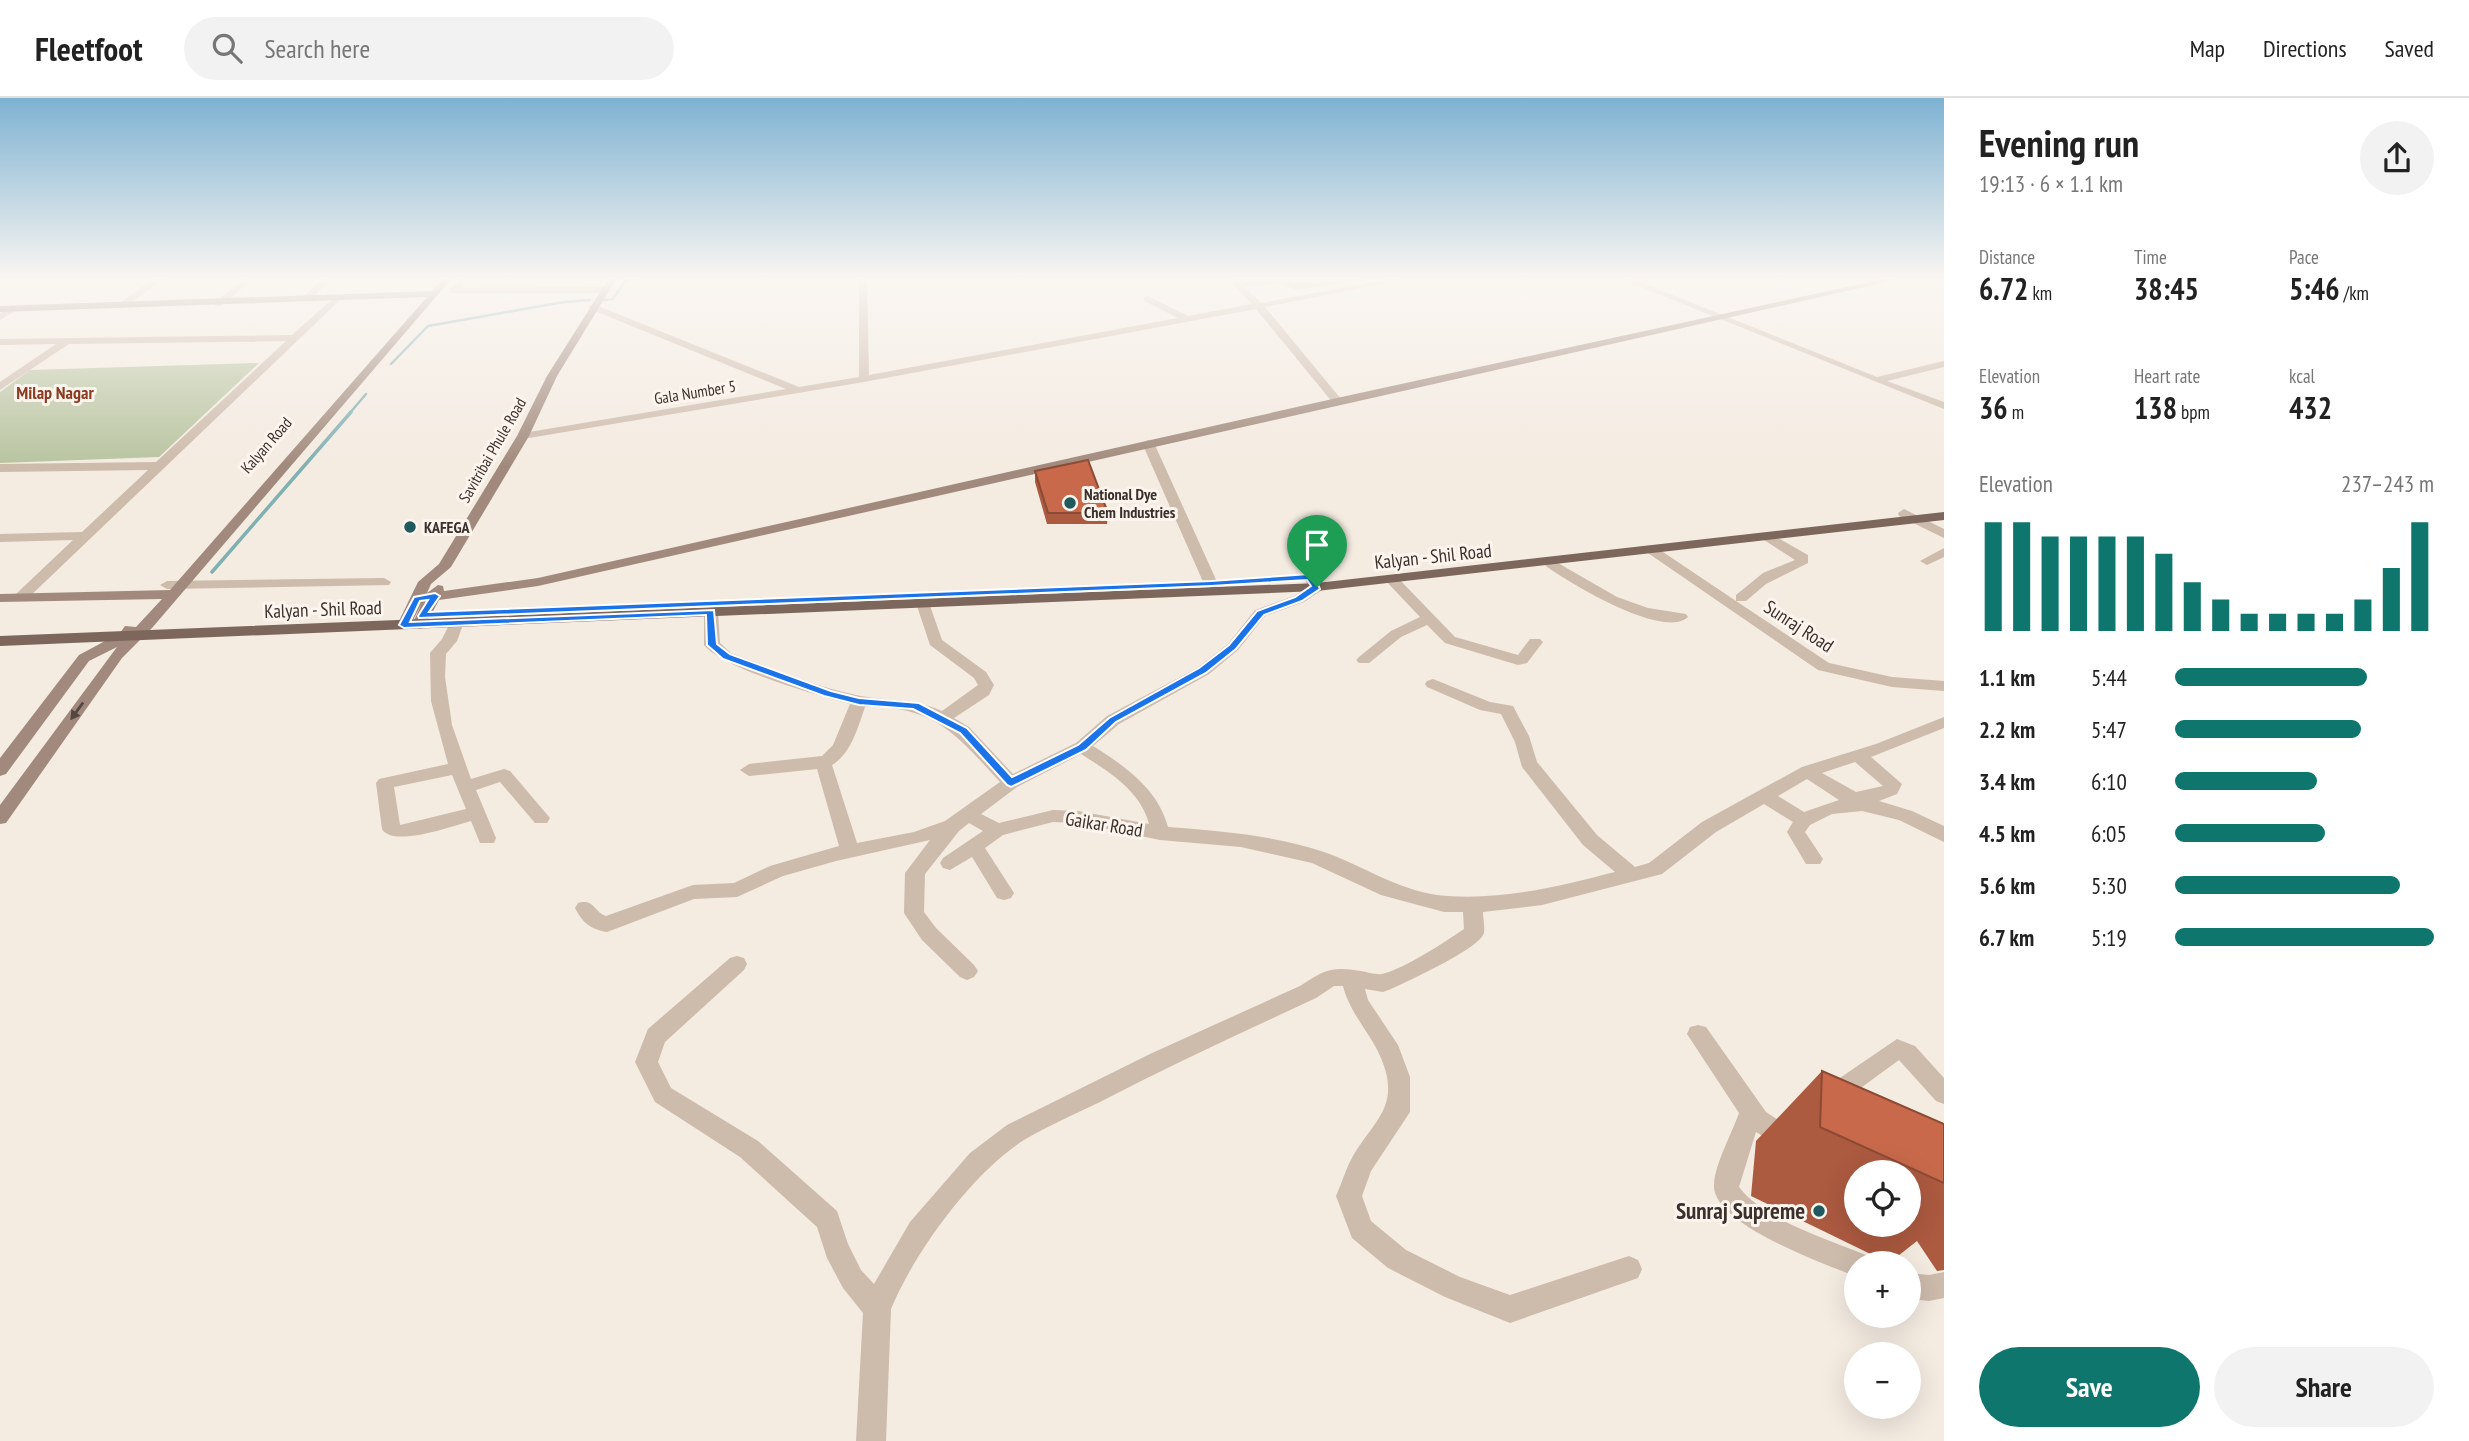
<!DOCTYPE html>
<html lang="en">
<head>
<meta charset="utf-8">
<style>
	:root { --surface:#fff; --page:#f2f2f2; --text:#222; --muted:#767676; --line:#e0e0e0; --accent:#0f766e }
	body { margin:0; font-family:"PT Sans Narrow",sans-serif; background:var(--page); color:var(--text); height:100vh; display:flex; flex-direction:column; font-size:26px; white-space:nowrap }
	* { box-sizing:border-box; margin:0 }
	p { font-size:23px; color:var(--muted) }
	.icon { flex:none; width:38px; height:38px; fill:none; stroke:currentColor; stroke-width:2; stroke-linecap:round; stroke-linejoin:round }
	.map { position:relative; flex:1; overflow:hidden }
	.drawer { display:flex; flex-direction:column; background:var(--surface); width:525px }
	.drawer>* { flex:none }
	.buttons { position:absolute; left:1844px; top:1062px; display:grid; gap:14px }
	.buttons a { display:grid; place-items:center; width:77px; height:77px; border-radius:50%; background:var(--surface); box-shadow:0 7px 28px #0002; font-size:35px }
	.pin { position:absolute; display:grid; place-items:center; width:60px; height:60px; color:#fff; margin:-72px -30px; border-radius:50% 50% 50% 0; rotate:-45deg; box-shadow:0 0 7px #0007 }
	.pin .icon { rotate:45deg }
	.round { display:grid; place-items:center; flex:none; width:74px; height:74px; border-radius:37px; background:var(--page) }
	.headline { display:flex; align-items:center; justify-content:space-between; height:119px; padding:0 35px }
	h1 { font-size:38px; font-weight:700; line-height:52px }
	.metrics { display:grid; grid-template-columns:repeat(3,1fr); gap:10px; height:119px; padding:7px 35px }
	.metrics div { display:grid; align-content:center }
	.metrics b { font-size:30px; font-weight:700 }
	.metrics small { font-size:19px; font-weight:400 }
	.metrics p { font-size:19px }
	.chart { height:196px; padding:14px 35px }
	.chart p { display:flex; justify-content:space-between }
	.chart svg { width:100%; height:126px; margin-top:7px; stroke:var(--accent); stroke-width:6 }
	.cta { display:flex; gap:14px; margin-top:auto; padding:14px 35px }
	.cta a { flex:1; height:80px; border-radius:42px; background:var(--accent); color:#fff; font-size:28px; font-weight:700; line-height:80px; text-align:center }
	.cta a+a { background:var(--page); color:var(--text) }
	ul { padding:0 35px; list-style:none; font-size:23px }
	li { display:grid; grid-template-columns:112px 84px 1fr; align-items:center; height:52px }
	li i { height:18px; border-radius:9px; background:var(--accent) }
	header { display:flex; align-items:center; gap:42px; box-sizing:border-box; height:98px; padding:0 35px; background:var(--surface); border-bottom:2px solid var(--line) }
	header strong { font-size:33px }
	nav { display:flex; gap:38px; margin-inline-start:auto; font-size:24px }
	.search { width:490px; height:63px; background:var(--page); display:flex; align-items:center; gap:18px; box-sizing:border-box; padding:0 24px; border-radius:38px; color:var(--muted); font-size:26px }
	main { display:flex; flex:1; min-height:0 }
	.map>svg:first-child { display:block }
</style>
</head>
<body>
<header>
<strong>Fleetfoot</strong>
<div class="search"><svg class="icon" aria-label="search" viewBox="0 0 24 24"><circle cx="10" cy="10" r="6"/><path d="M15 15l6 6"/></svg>Search here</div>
<nav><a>Map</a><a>Directions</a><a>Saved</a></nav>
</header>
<main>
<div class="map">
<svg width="1944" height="1343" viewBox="0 0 1944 1343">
	<rect width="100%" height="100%" fill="#f4ebe1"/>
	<path fill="#b8c4a0" d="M1236 180H1375L1296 192 1279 185 1245 189Z
		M259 265 159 359 0 365V294L30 272Z"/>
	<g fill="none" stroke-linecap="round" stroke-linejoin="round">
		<path stroke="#7fb0b2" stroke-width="2.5" d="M605 202 613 201 625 183 636 180
			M391 266 428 228 564 204 590 202
			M349 316 366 296"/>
		<path stroke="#7fb0b2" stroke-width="3.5" d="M212 474 351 314"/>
		<path fill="#cdbbac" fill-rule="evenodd" d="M155 180H165L124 210H118V206Z
			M245 180H254L221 208H215V204Z
			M323 180H332L309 203H303V199Z
			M461 180H470L461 190 605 189 609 192 605 195H450V191Z
			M859 180H867L869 277 1178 220 1144 203V199L1147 198 1188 218 1252 206 1226 180H1235L1261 205 1395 180H1413L1265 209 1341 301 1342 303 1337 306 1333 305 1256 211 864 284 523 341 517 338 523 335 786 291 590 211 588 209 593 206 799 289 859 279Z
			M1618 180H1630L1877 279 1944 263V269L1887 283 1944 304V311Z
			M337 197 342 200 340 202 26 502H16L14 499 16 496 73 442 0 444V436L82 434 148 372 0 374V366L156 364 286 243 69 246 0 292V284L56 246 0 247V241L292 237Z
			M11 209 19 211 0 222V215Z
			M1148 342 1154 345 1218 486 1216 489 1211 490 1204 486 1142 345Z
			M1904 411 1944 431V440L1899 418 1898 415Z
			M1769 435 1808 457V465L1766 486 1746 503H1736L1829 565 1892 579 1944 583V593L1892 589 1818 572 1645 453 1647 450H1657L1736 503V497L1763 475 1795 462 1764 442 1762 439Z
			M1944 450V459L1927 467 1920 463Z
			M1551 461 1617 499 1648 510 1686 516 1688 519C1664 542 1569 485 1546 468L1544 465Z
			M1310 475 1315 476 1324 489 1322 492 1304 504 1265 518 1238 552 1209 576 1119 626 1093 648C1125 668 1158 691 1168 729 1219 733 1272 737 1321 753 1363 767 1401 795 1447 798 1505 802 1560 788 1615 774L1583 747 1522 669 1515 644 1501 616 1480 612 1427 589 1425 586 1427 583 1433 581 1490 604 1513 608 1529 638 1537 664 1597 737 1635 769 1649 765 1702 724 1802 669 1876 646 1944 619V630L1871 659 1902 686 1897 696 1879 703 1912 713 1944 728V744L1899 722 1862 713 1832 716 1810 727 1805 734 1823 761 1820 766H1806L1787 734 1793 724 1764 706 1716 734 1662 776 1542 807 1483 814C1483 820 1485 829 1484 835 1479 851 1408 883 1391 891L1383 894 1365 891 1368 902 1398 947 1410 979V1014L1371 1073 1362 1098 1371 1123 1406 1152 1460 1179 1510 1197 1629 1158 1638 1162 1642 1171 1638 1180 1510 1225 1445 1199 1388 1170 1352 1140 1336 1098C1342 1085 1346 1070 1353 1058 1375 1021 1401 1008 1381 960 1370 934 1350 916 1343 888H1334L1316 900C1243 934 1171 967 1100 1004 1075 1016 1048 1028 1024 1042 972 1075 914 1155 891 1211L886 1343H856L863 1215 843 1190 827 1160 817 1129 740 1059 655 1004 635 964 648 931 730 860 737 858 744 860 747 866 744 872 665 944 658 964 671 990 758 1043 837 1113 848 1146 861 1172 874 1186 910 1124 970 1055 1007 1027 1150 956 1300 888C1324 872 1332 868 1361 873 1367 874 1376 877 1382 876 1404 871 1445 844 1464 831L1463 814H1444L1381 797 1312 765 1241 749 1160 742 1078 725 1053 724 1003 737 985 750 1014 795 1011 800 1004 802 997 800 972 759 950 772 943 770 940 765 943 760 983 733 969 725 959 733 925 776 924 814 936 830 974 867 978 873 974 879 967 882 960 879 922 842 904 815 905 775 930 742 836 763 783 778 737 799 694 801 607 834C590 831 583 825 575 810L578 805C594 800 594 814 606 818L693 787 734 785 770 768 839 748 817 671 749 678 740 672 749 666 822 658 833 647 850 606C817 597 724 571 704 547V514L711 510 718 514 720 545 731 555C772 570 814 588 856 597 889 604 909 599 942 613L978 587 974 580 930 547 916 505 918 502H928L942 542 986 574 994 587 989 597 954 620 969 629 1013 676 1076 645 1107 618 1197 570 1228 546 1255 512 1294 498 1309 488 1303 479ZM865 609C934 607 957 637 1000 684L945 723 914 734 857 745 832 667C851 656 858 629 865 609ZM1081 656C1108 673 1141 693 1149 726L1078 713 1053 712 999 725 981 716 1017 689ZM1855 664 1883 688 1856 694 1822 675ZM1807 681 1839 702 1804 714 1778 698Z
			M1392 478 1397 479 1455 539 1518 557 1530 541H1540L1543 544 1527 565 1518 567 1445 545 1427 527 1401 539 1369 565H1359L1356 562 1359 559 1391 533 1420 519 1385 482Z
			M384 480 391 484 389 487 167 491 160 487 167 483Z
			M457 520 464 524 457 543 446 556 445 579 452 627 471 681 504 671 510 673 550 720 547 725H535L500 684 476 692 496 740 494 745H480L471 723C452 728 393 750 382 731L376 685 379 681 448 666 431 603 430 555 442 541 452 521ZM452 677 466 711 400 727 394 689Z
			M1698 927 1706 929 1766 1014 1796 1034 1799 1042 1796 1050 1787 1053 1756 1034 1739 1089C1764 1122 1828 1141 1866 1157L1870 1166H1857V1179C1826 1166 1710 1126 1714 1086 1715 1066 1732 1035 1739 1015L1687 936 1690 929Z
			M1897 941 1915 948 1944 980V1006L1936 1003 1899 962 1847 1000 1839 1003 1831 1000 1827 993 1831 986Z
			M1944 1174V1200L1929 1203 1909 1201V1175L1929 1177Z"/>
		<path fill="#a18a7d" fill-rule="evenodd" d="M443 180H452L152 530 122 560 6 725 0 726V707L117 549 89 563 6 676 0 678V660L79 557 120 535 125 528 136 529 162 501 0 504V496L170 492 427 199 0 214V208L432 193Z
			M609 180H617L557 278 529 338 451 469 431 486 427 495 438 487 443 488 444 493 538 480 1337 300 1888 180H1904L538 488 439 502 424 530 419 531 412 527 422 505 409 530H399L397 527 418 484 439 466 517 338 547 278Z"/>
		<path fill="#7d675c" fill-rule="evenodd" d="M1944 414V422L1317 493 0 548V538L1317 485Z"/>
	</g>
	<path fill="#ac5a40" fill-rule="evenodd" d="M1035 373 1108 415 1107 426H1047L1035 384Z
		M1822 973 1944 1026V1172L1937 1173 1917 1143 1889 1165 1751 1098 1756 1043ZM1857 1074H1909V1127H1857Z"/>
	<path fill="#c8694b" stroke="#8c4a34" stroke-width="2" d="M1088 362 1108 415H1048L1035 373Z
		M1822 973 1944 1026V1085L1820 1029Z"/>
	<defs><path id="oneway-solid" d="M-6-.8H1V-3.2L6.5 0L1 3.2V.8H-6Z" transform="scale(1.75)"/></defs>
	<use fill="#544640" href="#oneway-solid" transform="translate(77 613) rotate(126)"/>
	<linearGradient id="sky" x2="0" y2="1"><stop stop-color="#7eb2d2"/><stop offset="0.49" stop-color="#faf6f2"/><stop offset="1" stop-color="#faf6f2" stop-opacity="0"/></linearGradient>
	<rect width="1944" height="368" fill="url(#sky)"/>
	<path fill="#1a73e8" stroke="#fff" stroke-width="2" fill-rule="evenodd" d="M1310 476 1315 479 1320 491 1302 503 1264 517 1236 551 1206 575 1116 624 1086 652 1011 689 1007 687 960 635 913 611 859 607 824 598 723 561 707 547 706 517 404 530 399 527 414 499 435 495 440 498 429 514 1211 483ZM1307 482 1311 488 1295 499 1257 513 1229 547 1199 570 1109 620 1078 647 1012 679 967 630 919 605 859 600 831 593 730 556 717 546 714 512 410 524 420 503 428 502 418 518 419 520 1211 488Z"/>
	<g fill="#1f5a5e" stroke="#fbf5ee" stroke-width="2.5">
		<circle cx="1070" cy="405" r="7"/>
		<circle cx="410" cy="429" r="7"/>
		<circle cx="1819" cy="1113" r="7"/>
	</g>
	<g text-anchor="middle" stroke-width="6" stroke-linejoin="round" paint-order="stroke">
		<g font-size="16" fill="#3b302b" stroke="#fbf5ee">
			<text transform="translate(695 294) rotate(-9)" y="6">Gala Number 5</text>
			<text transform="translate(266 347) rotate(-49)" y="6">Kalyan Road</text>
			<text transform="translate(492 352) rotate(-60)" y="6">Savitribai Phule Road</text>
		</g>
		<g font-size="16" font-weight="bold" fill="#3b302b" stroke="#fbf5ee" text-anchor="start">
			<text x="1084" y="402">National Dye<tspan x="1084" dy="18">Chem Industries</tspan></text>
			<text x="424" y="435">KAFEGA</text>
		</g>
		<g font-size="18" font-weight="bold" fill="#8c3b22" stroke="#fbf5ee">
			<text x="55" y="301">Milap Nagar</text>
		</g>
		<g font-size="19" fill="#3b302b" stroke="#fbf5ee">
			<text transform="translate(1433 458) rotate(-6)" y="7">Kalyan - Shil Road</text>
			<text transform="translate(323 511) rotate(-2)" y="7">Kalyan - Shil Road</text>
			<text transform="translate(1799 528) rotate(33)" y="7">Sunraj Road</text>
			<text transform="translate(1104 726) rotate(9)" y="7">Gaikar Road</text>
		</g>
		<g font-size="23" font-weight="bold" fill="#3b302b" stroke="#fbf5ee" text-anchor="end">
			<text x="1805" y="1121">Sunraj Supreme</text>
		</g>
	</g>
</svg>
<div class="buttons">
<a><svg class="icon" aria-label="locate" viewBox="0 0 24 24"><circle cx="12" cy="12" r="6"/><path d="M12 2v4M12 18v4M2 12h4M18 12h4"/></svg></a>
<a>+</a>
<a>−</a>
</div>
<div class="pin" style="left:1317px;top:489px;background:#1e9e55"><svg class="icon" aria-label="arrive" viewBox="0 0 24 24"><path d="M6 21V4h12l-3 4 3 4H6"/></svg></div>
</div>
<section class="drawer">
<div class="headline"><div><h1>Evening run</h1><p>19:13 · 6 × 1.1 km</p></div><a class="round"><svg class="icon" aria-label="share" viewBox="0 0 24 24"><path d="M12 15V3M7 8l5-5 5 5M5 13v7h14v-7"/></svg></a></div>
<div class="metrics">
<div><p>Distance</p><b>6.72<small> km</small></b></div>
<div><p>Time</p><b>38:45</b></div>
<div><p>Pace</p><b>5:46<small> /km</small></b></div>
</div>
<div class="metrics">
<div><p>Elevation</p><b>36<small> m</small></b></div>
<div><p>Heart rate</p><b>138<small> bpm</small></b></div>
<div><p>kcal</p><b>432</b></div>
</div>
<div class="chart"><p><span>Elevation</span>237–243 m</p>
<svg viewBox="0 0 160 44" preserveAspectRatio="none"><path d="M5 44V6M15 44V6M25 44V11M35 44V11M45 44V11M55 44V11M65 44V17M75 44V27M85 44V33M95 44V38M105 44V38M115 44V38M125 44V38M135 44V33M145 44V22M155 44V6"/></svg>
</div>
<ul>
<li><b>1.1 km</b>5:44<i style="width:74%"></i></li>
<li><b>2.2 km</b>5:47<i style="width:72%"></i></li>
<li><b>3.4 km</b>6:10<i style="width:55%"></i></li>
<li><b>4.5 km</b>6:05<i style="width:58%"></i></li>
<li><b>5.6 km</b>5:30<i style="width:87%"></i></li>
<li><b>6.7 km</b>5:19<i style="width:100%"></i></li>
</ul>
<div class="cta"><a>Save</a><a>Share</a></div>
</section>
</main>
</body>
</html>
